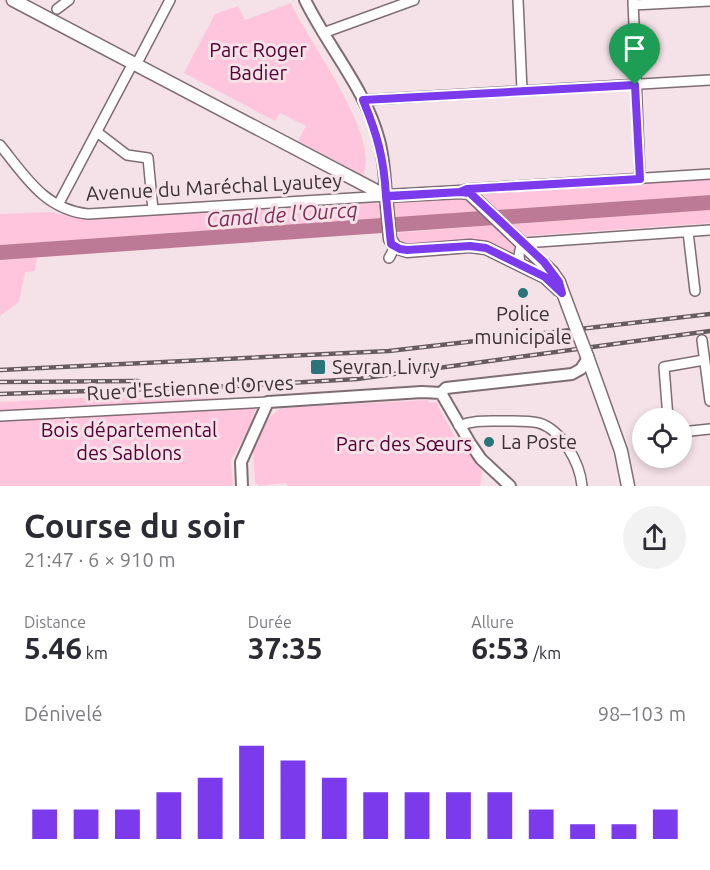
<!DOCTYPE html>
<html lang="fr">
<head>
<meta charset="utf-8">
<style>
	:root { --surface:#fff; --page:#f2f2f3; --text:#2b2b33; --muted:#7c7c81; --accent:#7c3aed }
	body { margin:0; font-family:Ubuntu,sans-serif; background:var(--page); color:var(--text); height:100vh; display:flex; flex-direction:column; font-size:22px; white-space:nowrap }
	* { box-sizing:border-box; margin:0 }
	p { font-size:20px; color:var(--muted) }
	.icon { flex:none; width:33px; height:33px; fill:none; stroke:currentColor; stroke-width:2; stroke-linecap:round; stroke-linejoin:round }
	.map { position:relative; height:486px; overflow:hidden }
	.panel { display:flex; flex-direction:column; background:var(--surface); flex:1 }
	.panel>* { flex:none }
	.tools { position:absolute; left:632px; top:408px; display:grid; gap:12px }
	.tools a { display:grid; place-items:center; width:60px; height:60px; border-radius:50%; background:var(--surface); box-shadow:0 3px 9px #0003; font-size:30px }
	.pin { position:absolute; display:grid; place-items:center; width:51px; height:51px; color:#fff; margin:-62px -26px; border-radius:50% 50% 50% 0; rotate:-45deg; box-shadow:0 0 6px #0007 }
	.pin .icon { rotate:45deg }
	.round { display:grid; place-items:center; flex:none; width:63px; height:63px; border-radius:32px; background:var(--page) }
	.summary { display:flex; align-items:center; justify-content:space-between; height:102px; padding:0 24px }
	h1 { font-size:33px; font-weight:600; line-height:45px }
	.stats { display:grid; grid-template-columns:repeat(3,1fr); gap:9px; height:102px; padding:6px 24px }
	.stats div { display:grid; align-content:center }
	.stats b { font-size:30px; font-weight:600 }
	.stats small { font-size:16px; font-weight:400 }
	.stats p { font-size:16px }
	.chart { height:168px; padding:12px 24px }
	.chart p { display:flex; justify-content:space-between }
	.chart svg { width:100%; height:108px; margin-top:6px; stroke:var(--accent); stroke-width:6 }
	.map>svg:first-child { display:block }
</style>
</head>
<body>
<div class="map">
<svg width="710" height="486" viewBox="0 0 710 486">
	<rect width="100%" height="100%" fill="#f5e1e8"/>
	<path fill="#ffc5dc" d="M291 3C308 42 381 135 363 175L298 141 306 126 280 113 275 121 184 73 215 14 238 6 245 20Z
		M710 178V195L497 210 482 194Z
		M468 197 483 212 393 218 394 201Z
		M367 202 380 204 382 219 0 245V214L50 212 77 218Z
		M710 210V223L524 236 511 224Z
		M497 225 516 243 514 252C505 253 485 240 470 239 449 239 411 252 395 238V233Z
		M37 257 35 271 25 272 19 302 0 316V260Z
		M81 398H259L249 429 231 460 233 486H0V402Z
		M428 400 429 403 436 402 457 441 482 470 480 486H288L286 483 259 486 255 482 253 450 261 434 266 420 281 408Z"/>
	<path fill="#bc7a96" d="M710 195V210L0 260V245Z"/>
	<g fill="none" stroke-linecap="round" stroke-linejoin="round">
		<defs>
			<path id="minor" d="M518 0 522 90
				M633 0 640 179
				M633 5 710 1
				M57 9 69 0
				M323 33 414 0
				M136 65 170 0
				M363 100 710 80
				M97 132 127 155 148 158 153 210
				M0 145C25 176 45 210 88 214L386 196
				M461 191 467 189 710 174
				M58 205 133 63
				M688 232 695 291
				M389 258 395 247
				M522 267C518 259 518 250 524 243L710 230
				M702 340 710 401
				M0 416 268 402
				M668 418 664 367 704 360
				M459 426C473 420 486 421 501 421 513 421 527 420 539 423 562 430 580 463 582 486
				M681 432 710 429"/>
			<path id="tertiary" d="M305 0C328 47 366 90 379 140 384 159 385 177 386 196
				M441 393 470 443 481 459 510 486
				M242 486 241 462 268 402 422 392 441 393 446 388 572 374 581 369 588 358"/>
			<path id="secondary" d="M13 0 386 196 460 192 469 193 552 272 559 282 575 325
				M386 196 390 239 395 247 407 251 470 246 486 248 545 277 559 290
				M587 356 621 451 628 486"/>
		</defs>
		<use href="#minor" stroke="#7f6d74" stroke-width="12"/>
		<use href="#tertiary" stroke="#7f6d74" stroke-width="14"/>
		<use href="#secondary" stroke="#7f6d74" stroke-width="15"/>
		<use href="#minor" stroke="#fff" stroke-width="9"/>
		<use href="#tertiary" stroke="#fff" stroke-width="10"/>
		<use href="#secondary" stroke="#fff" stroke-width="12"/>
		<defs>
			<path id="rail" d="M0 370 389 351 710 314
				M0 382 138 381
				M0 394 239 386 357 379 710 331"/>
		</defs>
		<use href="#rail" stroke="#665c5f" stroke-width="4.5"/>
		<use href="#rail" stroke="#f5e1e8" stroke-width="2" stroke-dasharray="7" stroke-linecap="butt"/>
		<defs>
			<path id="secondary-bridge" d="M575 325 587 356"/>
		</defs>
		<use href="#secondary-bridge" stroke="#7f6d74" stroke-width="15" stroke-linecap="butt"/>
		<use href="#secondary-bridge" stroke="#fff" stroke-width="12"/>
	</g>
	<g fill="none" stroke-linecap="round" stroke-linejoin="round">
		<defs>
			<path id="route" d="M635 85 640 179 467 189 460 192 386 196 391 244 400 249 407 250 470 246 486 248 545 277 562 293 559 282 544 262 470 193 460 192 396 196H386C384 158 377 134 363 100L635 85"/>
		</defs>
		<use href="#route" stroke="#fff" stroke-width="12"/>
		<use href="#route" stroke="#7c3aed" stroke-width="8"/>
	</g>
	<g fill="#2a747a" stroke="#f5e1e8" stroke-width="2">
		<circle cx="523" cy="293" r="6"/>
		<rect x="310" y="359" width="16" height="16" rx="3"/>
		<circle cx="489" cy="442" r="6"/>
	</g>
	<g text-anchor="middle" stroke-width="6" stroke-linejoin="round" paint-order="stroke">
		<g font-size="20" fill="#520131" stroke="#f5e1e8">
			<text x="258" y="57">Parc Roger<tspan x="258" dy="23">Badier</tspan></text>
			<text x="129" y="437">Bois départemental<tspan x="129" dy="23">des Sablons</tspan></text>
			<text x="404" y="451">Parc des Sœurs</text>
		</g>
		<g font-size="20" fill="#3a3235" stroke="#f5e1e8">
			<text transform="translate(214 187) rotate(-3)" y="7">Avenue du Maréchal Lyautey</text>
			<text transform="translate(190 388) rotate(-3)" y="7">Rue d'Estienne d'Orves</text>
		</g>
		<g font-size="20" fill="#3a3235" stroke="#f5e1e8" text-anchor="start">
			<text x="523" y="321" text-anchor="middle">Police<tspan x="523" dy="23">municipale</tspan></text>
			<text x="332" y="374">Sevran Livry</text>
			<text x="501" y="449">La Poste</text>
		</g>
		<g font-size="21" font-style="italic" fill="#7f2f56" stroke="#f5e1e8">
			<text transform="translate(282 215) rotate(-4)" y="7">Canal de l'Ourcq</text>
		</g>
	</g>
</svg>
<div class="tools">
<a><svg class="icon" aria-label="locate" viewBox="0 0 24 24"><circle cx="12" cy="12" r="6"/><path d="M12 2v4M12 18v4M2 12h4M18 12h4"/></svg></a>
</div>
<div class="pin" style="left:635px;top:85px;background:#1e9e55"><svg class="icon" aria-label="arrive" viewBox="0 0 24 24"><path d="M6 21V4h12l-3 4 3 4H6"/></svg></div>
</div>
<section class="panel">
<div class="summary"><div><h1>Course du soir</h1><p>21:47 · 6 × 910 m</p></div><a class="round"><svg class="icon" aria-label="share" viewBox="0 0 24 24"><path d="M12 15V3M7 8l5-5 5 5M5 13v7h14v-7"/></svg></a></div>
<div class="stats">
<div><p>Distance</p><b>5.46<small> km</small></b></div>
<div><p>Durée</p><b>37:35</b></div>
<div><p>Allure</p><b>6:53<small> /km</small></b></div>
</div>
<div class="chart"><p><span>Dénivelé</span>98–103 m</p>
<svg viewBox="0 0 160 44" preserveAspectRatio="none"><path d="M5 44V32M15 44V32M25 44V32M35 44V25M45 44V19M55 44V6M65 44V12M75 44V19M85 44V25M95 44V25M105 44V25M115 44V25M125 44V32M135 44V38M145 44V38M155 44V32"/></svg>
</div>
</section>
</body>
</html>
